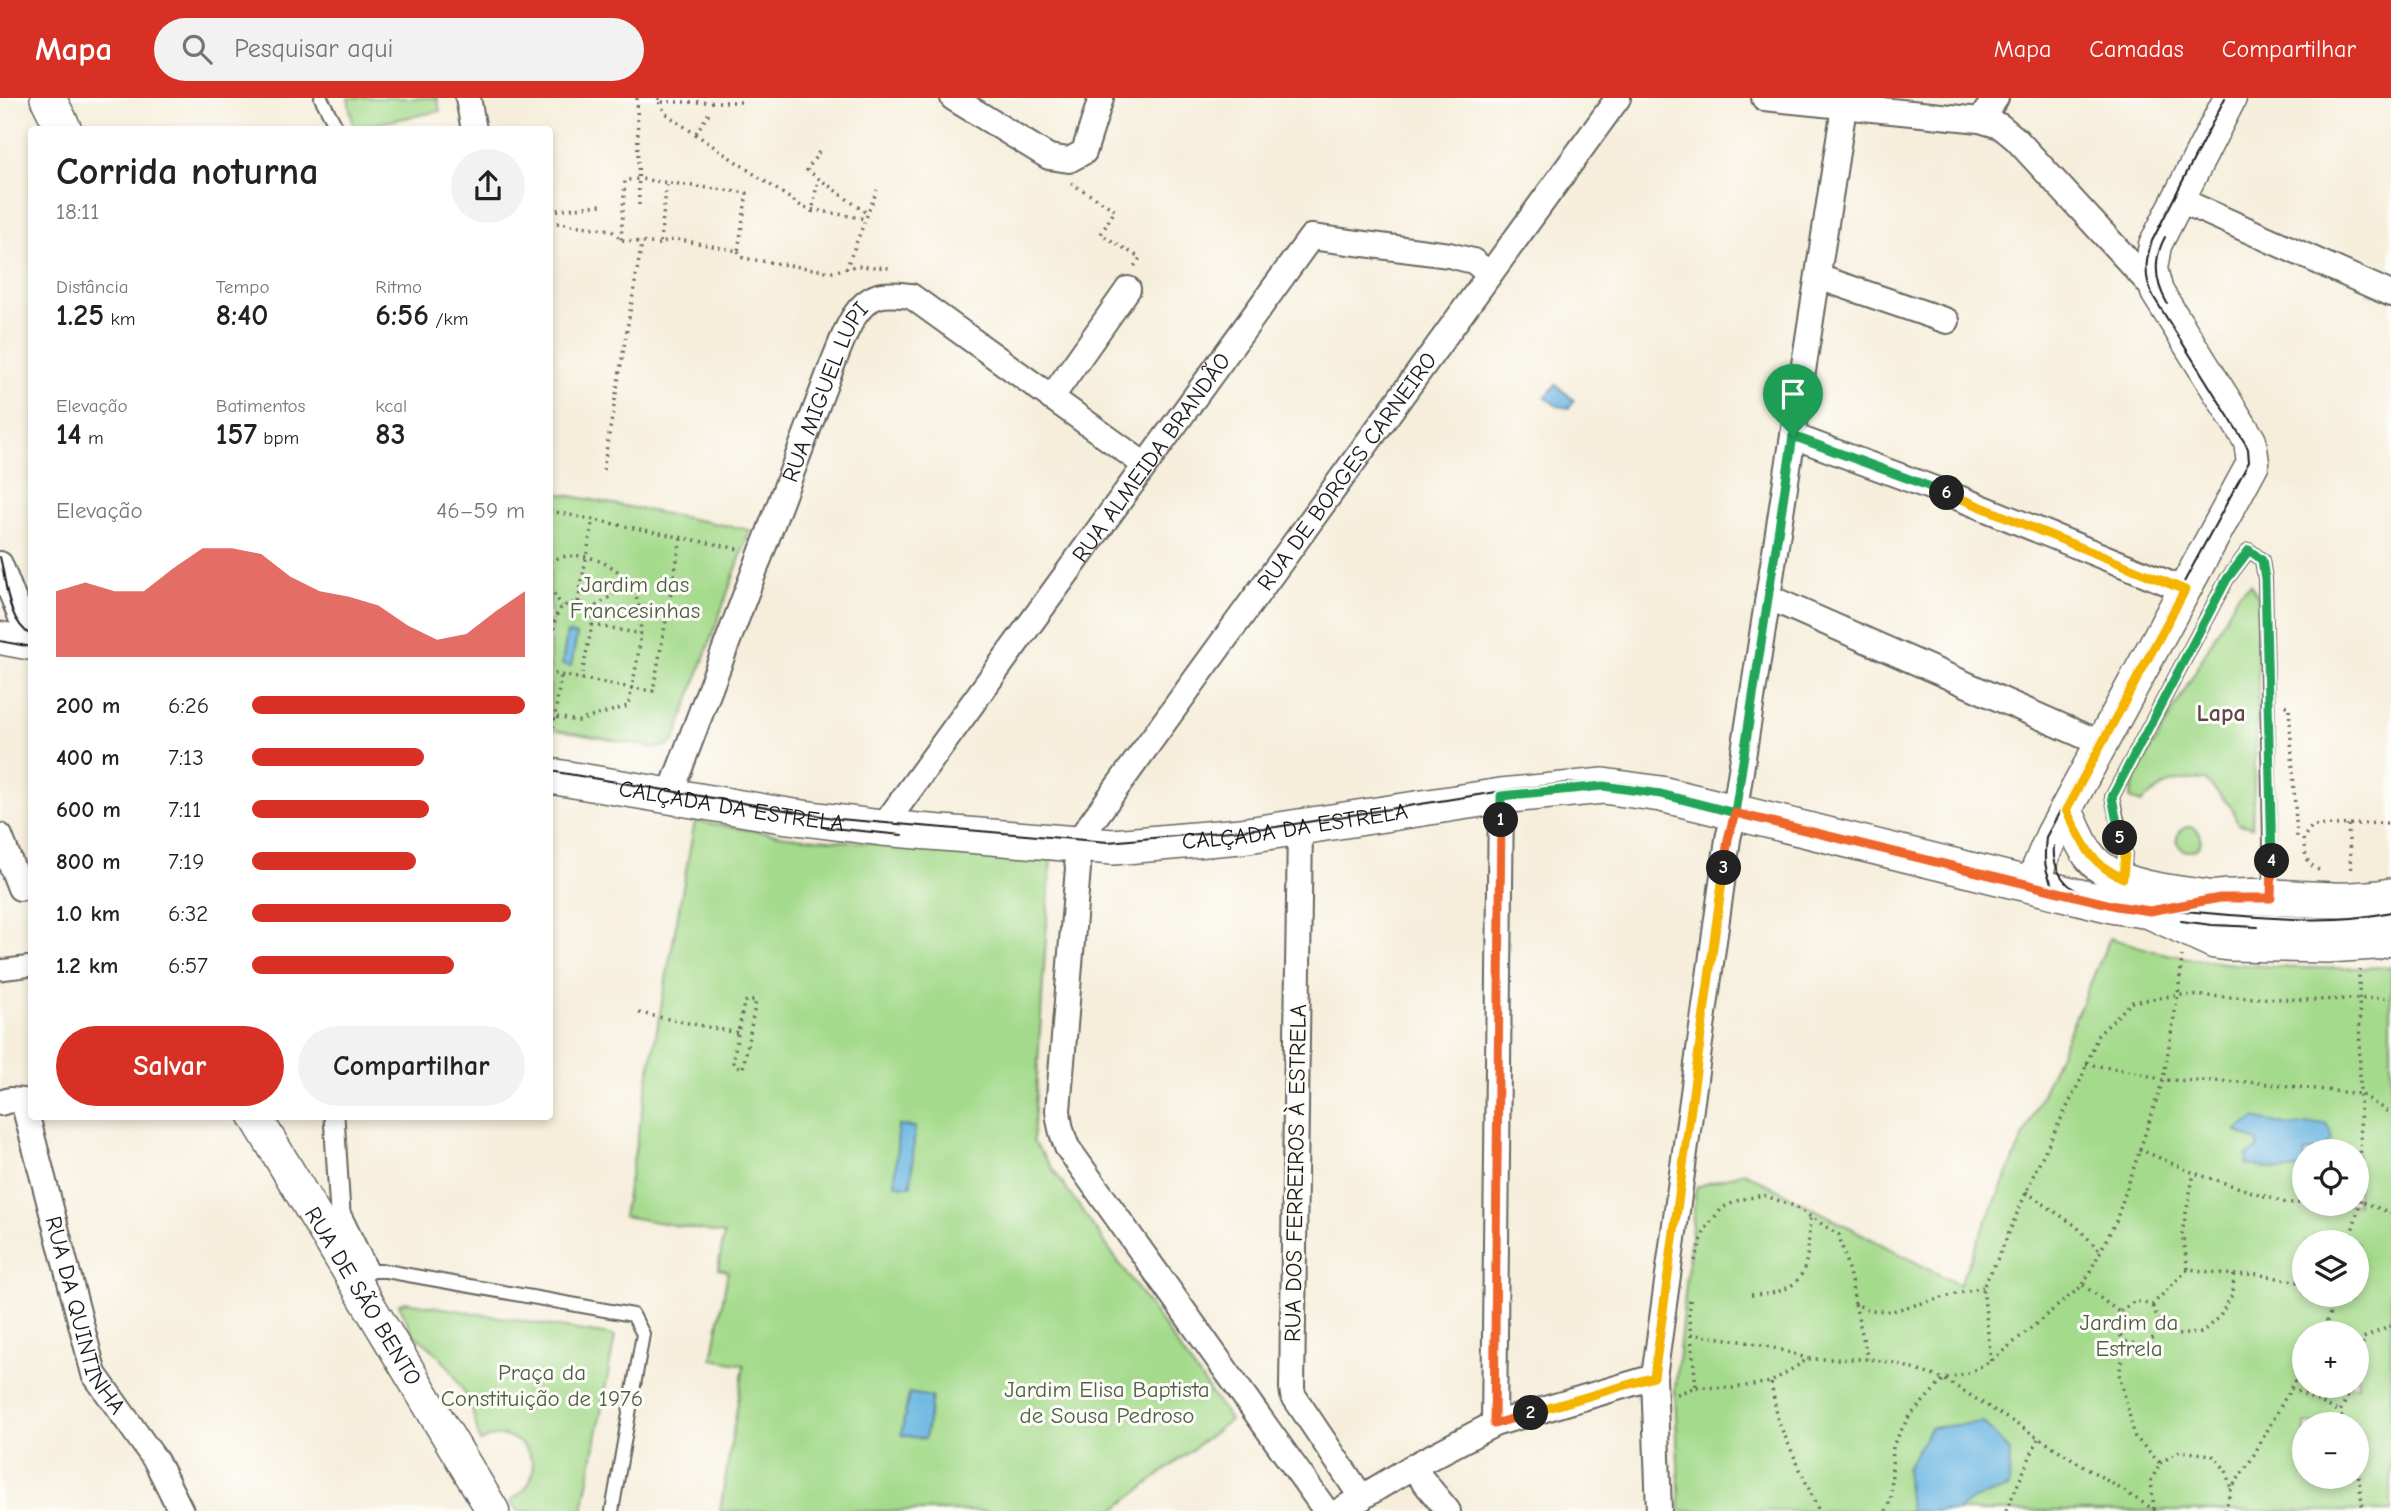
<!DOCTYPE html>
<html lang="pt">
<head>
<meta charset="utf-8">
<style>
	:root { --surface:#fff; --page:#f2f2f2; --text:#222; --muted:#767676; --accent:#d93025 }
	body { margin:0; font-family:"Comic Neue",sans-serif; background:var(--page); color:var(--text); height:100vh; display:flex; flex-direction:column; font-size:26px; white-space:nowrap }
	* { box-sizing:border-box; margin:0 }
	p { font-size:23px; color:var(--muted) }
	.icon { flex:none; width:38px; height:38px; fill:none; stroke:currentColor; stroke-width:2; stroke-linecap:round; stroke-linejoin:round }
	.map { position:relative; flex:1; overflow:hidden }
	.drawer { position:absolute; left:28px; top:28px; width:525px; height:994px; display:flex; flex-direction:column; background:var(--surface); border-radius:7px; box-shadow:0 4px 10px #0003 }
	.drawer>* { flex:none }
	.controls { position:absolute; left:2292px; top:1041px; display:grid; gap:14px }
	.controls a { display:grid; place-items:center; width:77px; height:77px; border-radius:50%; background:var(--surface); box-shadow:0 4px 10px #0003; font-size:35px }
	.pin { position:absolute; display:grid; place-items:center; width:60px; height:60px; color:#fff; margin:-72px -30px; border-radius:50% 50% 50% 0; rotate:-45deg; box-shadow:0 0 7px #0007 }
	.pin .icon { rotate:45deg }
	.km { position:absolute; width:35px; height:35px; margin:-18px; border-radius:50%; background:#222; color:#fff; font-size:19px; line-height:35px; text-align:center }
	.round { display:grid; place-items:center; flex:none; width:74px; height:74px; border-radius:37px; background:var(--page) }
	.overview { display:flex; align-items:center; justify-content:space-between; height:119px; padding:0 28px }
	h1 { font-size:38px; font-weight:700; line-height:52px }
	.stats { display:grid; grid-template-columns:repeat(3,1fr); gap:10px; height:119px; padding:7px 28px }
	.stats div { display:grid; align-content:center }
	.stats b { font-size:30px; font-weight:700 }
	.stats small { font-size:19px; font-weight:400 }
	.stats p { font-size:19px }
	.chart { height:196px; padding:14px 28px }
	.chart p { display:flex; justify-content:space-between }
	.chart svg { width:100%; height:126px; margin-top:7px; fill:var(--accent); opacity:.7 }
	.cta { display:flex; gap:14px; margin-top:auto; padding:14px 28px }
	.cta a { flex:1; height:80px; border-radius:42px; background:var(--accent); color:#fff; font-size:28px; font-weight:700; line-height:80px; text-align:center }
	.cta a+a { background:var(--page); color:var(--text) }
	ul { padding:0 28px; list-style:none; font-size:23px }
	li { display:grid; grid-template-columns:112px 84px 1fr; align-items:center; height:52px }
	li i { height:18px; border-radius:9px; background:var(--accent) }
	header { display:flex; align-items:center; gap:42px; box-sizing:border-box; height:98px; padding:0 35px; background:var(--accent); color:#fff }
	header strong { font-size:33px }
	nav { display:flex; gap:38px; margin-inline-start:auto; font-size:24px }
	.search { width:490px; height:63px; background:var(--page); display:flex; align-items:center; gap:18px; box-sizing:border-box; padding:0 24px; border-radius:38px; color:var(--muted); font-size:26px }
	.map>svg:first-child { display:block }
</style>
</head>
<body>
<header>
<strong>Mapa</strong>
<div class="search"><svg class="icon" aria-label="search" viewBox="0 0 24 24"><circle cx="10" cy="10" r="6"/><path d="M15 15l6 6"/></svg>Pesquisar aqui</div>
<nav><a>Mapa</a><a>Camadas</a><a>Compartilhar</a></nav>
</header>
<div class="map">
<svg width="2391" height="1413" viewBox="0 0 2391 1413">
	<rect width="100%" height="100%" fill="#fdfcf7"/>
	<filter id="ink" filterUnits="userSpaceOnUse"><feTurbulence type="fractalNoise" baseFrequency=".0143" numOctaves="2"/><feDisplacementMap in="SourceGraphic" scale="14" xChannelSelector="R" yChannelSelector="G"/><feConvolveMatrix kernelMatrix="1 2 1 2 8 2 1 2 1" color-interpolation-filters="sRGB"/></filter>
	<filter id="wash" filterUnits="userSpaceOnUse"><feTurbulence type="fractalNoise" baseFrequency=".00686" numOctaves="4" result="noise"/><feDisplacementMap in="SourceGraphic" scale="28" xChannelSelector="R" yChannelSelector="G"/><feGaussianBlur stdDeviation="1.57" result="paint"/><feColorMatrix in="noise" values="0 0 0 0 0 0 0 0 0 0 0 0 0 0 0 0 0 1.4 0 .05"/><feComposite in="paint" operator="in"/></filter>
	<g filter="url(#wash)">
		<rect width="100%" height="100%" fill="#f6eedb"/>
		<path fill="#a4da8b" stroke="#607b54" stroke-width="2" fill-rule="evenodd" d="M348 0H437L440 13 354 30Z
			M550 394 750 432 675 641 670 647 656 650 550 631Z
			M2251 486 2258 499V593L2252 729 2238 726 2232 710 2205 682C2171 680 2166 685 2141 705L2130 700 2135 681 2239 495Z
			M695 723 793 739 1051 760 1033 1043 1230 1322 1113 1413H720L744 1267 712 1261 728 1173 718 1171 724 1136 623 1118Z
			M2177 741a12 12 0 1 1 24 0a12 12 0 1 1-24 0Z
			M2110 840C2129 845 2148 852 2167 856 2241 871 2315 872 2391 869V1413H1680L1675 1292 1696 1089 1744 1074 1959 1187ZM2305 1054H2357V1106H2305ZM2305 1144H2357V1197H2305ZM2305 1236H2357V1288H2305ZM2305 1326H2357V1379H2305Z
			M406 1204 615 1238 583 1413H517L510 1403C518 1397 526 1393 530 1383 541 1362 520 1335 496 1338 491 1338 485 1342 480 1344L470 1304 449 1269 431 1250 413 1236 399 1206Z"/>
		<path fill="#69b6e2" stroke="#42697f" stroke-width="2" d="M1556 287 1574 302 1569 310 1557 308 1545 299Z
			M567 535 577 537 571 568 562 567Z
			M2255 1020 2289 1028 2325 1025 2331 1032 2332 1042 2321 1053 2305 1054V1069C2286 1076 2265 1070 2246 1066L2247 1057 2258 1051V1044L2236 1033Z
			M898 1028 915 1029 911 1088 895 1087Z
			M909 1295 932 1299 925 1341 901 1337Z
			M1983 1324 2010 1354 2009 1390 1971 1402 1957 1413H1910L1906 1371 1930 1330Z"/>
	</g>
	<g filter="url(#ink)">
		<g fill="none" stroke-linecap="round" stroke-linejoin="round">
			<defs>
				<path id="service" d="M321 0 338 32
					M2123 780 2125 755 2112 699 2227 481 2249 452 2262 462 2265 481 2271 796
					M2193 819 2328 826H2348L2391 820
					M362 1173H386L633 1217 643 1236 612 1413"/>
				<path id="pedestrian" d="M0 872 32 868
					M334 1018 340 1115 368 1172"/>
				<g id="minor">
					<path d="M468 0 474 32"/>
					<path d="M953 0 1049 59 1069 62 1084 54 1101 0"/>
					<path d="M1764 0 1980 22 2000 28 2016 41 2157 194"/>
					<path d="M1980 22 1996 0"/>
					<path d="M2178 101 2391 196"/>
					<path d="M1818 179 1947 223"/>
					<path d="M1051 300 1128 191"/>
					<path d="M1793 338 1959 400 2185 492"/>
					<path d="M0 466 32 548"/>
					<path d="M1768 499 2102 646"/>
					<path id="s1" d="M669 699 833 265C843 242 852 207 878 198 888 195 901 197 911 198L1145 367"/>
					<path id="s2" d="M882 730 1311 139 1449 157 1473 163 1490 176"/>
					<path d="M1300 730 1292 1290 1293 1297 1362 1400"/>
					<path d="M0 738 20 790"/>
					<path id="s3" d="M0 1005 10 1002 23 1003 94 1276 156 1363 181 1413"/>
					<path d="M1494 1326 1501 698"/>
					<path d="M1412 1369 1448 1413"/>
					<path id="s4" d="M1326 1413 1067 1049C1062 1037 1059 1026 1058 1012L1078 770 1075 747 1618 0"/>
					<path d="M1339 1413 1412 1369 1494 1326 1654 1279"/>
					<path d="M1659 1413 1654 1279 1728 741 1735 711 1844 9"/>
				</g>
				<g id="tertiary">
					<path d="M0 540 32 546"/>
					<path d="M2066 712C2073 726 2079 743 2088 756 2111 789 2170 793 2205 798"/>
					<path d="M2031 787 2052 737 2253 365 2250 343 2157 194 2151 171 2155 147 2230 0"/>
					<path id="s5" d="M255 1018 493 1413"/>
				</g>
				<g id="secondary">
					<path d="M48 0 64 32"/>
					<path id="s6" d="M550 678 788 718 882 730 1113 749 1241 738 1501 698 1603 688 1661 696 2116 808 2150 813 2215 843 2229 845 2327 847 2375 844 2391 839"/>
					<path d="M2150 813C2172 808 2196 802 2219 800 2276 794 2334 809 2391 798"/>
				</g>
			</defs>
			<use href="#service" stroke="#68665f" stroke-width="16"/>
			<use href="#pedestrian" stroke="#68665f" stroke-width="23"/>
			<use href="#minor" stroke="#68665f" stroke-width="28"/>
			<use href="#tertiary" stroke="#68665f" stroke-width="35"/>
			<use href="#secondary" stroke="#68665f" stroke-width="38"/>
			<path stroke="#68665f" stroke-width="3.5" stroke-dasharray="2 5" stroke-linecap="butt" d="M637 0 639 108
				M659 0V4H745
				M659 4 666 16 804 110 866 121
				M696 35 711 12
				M819 54 807 72 868 116
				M1071 85 1115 112 1101 136 1140 160 1133 170
				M550 113 601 107
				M550 124 611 132 621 142 659 146 676 141 738 153 747 95 640 81 625 82 621 142
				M660 144 667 84
				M738 153 743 160 832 174 855 168 893 170
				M846 171 877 92
				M603 372 642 144
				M550 413 739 451
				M550 463C565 456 582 456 597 462 656 484 641 542 632 590L550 575
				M550 490 562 508
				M578 504 593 422
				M590 512 630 485
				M592 527 642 536
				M550 559 555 520 562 508 578 504 590 512 592 527 581 581
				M2285 608H2289L2297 740
				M550 618 578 623 628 608 632 590 653 593 681 440
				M550 650 561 577
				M2348 727 2351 774
				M2319 772C2305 766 2305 754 2303 740L2312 728 2380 725H2388L2391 728
				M639 915 738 935 744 905 748 902 756 903 743 970 735 968 733 964 738 935
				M2086 966 2135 974 2163 982 2178 897 2182 858
				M2139 1051 2194 1075 2286 1105H2305
				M2026 1094 2076 1128 2100 1153
				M2357 1102 2391 1115
				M2349 1144 2361 1102 2359 872
				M1695 1163 1705 1131 1722 1110 1739 1102 1763 1097 1794 1108 1839 1137 1851 1182 1855 1206 1870 1212 1892 1213 1983 1189
				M2188 1171 2182 1135 2194 1075
				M2083 1187 2119 1214
				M1751 1197C1811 1195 1807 1168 1810 1118
				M1690 1202 1689 1221 1691 1237C1730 1240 1772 1247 1808 1261
				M1855 1206 1868 1261
				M2159 1229 2176 1237 2201 1235 2220 1218 2233 1195 2234 1177
				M2320 1236 2328 1221 2335 1197
				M1691 1237 1696 1289
				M2126 1244 2143 1247 2157 1237 2160 1225 2152 1207
				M1991 1263 1983 1189 1999 1158 2036 1071 2081 981 2098 937 2132 904 2178 897 2312 902 2391 900
				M2357 1280 2361 1273 2363 1240 2391 1228
				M1771 1285 1778 1323 1819 1413
				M2291 1290 2340 1314
				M1677 1296 1696 1289 1733 1290 1771 1284 1808 1261H1868L1895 1265 1944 1281 2156 1413
				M2344 1326 2340 1314 2353 1288
				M2357 1364 2363 1413
				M2160 1365 2180 1353 2212 1357 2226 1372 2231 1391
				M2154 1411 2151 1383 2160 1365 2135 1339 2119 1276 2126 1244 2117 1234 2119 1214 2135 1203 2152 1207 2188 1171 2234 1177 2256 1176 2305 1185
				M1886 1413 1891 1402 1893 1347 1908 1320 1944 1281 1968 1275 1991 1263 2083 1187 2116 1123 2163 982 2252 984 2361 996 2391 1016
				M2006 1413 2038 1341
				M2225 1413 2231 1391 2251 1362 2305 1264"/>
			<use href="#service" stroke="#fff" stroke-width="12"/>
			<use href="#pedestrian" stroke="#fff" stroke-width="19"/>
			<use href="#minor" stroke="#fff" stroke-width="24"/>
			<use href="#tertiary" stroke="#fff" stroke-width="32"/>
			<use href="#secondary" stroke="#fff" stroke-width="35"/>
			<path stroke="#1c1c1c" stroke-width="2" d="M2165 139C2153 161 2155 184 2167 205
				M0 459C7 485 6 522 32 538
				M0 543 32 549
				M550 673 839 721 1108 744 1276 729 1509 692 1567 685H1619L1646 689 2117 805C2155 811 2192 814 2230 817 2283 821 2338 826 2391 814
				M822 729 902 737
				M2054 748C2052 767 2061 784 2078 794
				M2057 792C2043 776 2044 759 2046 739L2249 364 2248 351 2245 345 2153 198C2144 179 2145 163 2152 143L2225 0
				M2181 823 2212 827 2258 829"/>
			<path stroke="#68665f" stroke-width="3.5" stroke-dasharray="2 5" stroke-linecap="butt" d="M812 115 817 86"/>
		</g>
	</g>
	<g fill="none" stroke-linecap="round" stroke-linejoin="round" filter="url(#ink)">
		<defs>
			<path id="split-1" d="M1501 722V698L1603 688 1661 696 1735 715 1793 338"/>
			<path id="split-2" d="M1501 722 1494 1326 1531 1315"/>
			<path id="split-3" d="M1531 1315 1654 1279 1724 770"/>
			<path id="split-4" d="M1724 770 1728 741 1735 715 2116 808 2150 813 2220 800H2271L2272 763"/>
			<path id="split-5" d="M2120 740 2112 699 2227 481 2249 452 2262 462 2265 481 2272 763"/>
			<path id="split-6" d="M1947 395 2185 492 2066 712C2083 744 2087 764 2123 780L2125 755 2120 740"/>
			<path id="split-7" d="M1793 338 1947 395"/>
		</defs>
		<use href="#split-1" stroke="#fff" stroke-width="14"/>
		<use href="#split-2" stroke="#fff" stroke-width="14"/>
		<use href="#split-3" stroke="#fff" stroke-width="14"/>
		<use href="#split-4" stroke="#fff" stroke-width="14"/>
		<use href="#split-5" stroke="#fff" stroke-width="14"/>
		<use href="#split-6" stroke="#fff" stroke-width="14"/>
		<use href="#split-7" stroke="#fff" stroke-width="14"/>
		<use href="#split-1" stroke="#22a559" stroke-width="9"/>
		<use href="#split-2" stroke="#f0652b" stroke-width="9"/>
		<use href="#split-3" stroke="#f5b400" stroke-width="9"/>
		<use href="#split-4" stroke="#f0652b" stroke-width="9"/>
		<use href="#split-5" stroke="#22a559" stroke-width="9"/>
		<use href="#split-6" stroke="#f5b400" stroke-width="9"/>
		<use href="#split-7" stroke="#22a559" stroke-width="9"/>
	</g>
	<g text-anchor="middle" stroke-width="6" stroke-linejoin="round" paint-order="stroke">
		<g font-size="23" fill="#1c1c1c" stroke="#fdfcf7">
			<text dy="8" stroke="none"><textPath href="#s1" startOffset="434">RUA MIGUEL LUPI</textPath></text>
			<text dy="8" stroke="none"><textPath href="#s2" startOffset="458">RUA ALMEIDA BRANDÃO</textPath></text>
			<text dy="8" stroke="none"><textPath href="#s4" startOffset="1213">RUA DE BORGES CARNEIRO</textPath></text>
			<text dy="8" stroke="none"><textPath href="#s6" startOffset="184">CALÇADA DA ESTRELA</textPath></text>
			<text dy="8" stroke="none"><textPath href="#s6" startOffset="751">CALÇADA DA ESTRELA</textPath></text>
			<text transform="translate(1295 1075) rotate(-89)" y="8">RUA DOS FERREIROS À ESTRELA</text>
			<text dy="8" stroke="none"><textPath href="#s5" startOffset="210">RUA DE SÃO BENTO</textPath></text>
			<text dy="8" stroke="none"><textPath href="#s3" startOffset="247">RUA DA QUINTINHA</textPath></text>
		</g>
		<g font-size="23" fill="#4c5e43" stroke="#fdfcf7">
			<text x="635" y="494">Jardim das<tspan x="635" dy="26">Francesinhas</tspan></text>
			<text x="2129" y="1232">Jardim da<tspan x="2129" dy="26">Estrela</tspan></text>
			<text x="542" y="1282">Praça da<tspan x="542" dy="26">Constituição de 1976</tspan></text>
			<text x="1107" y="1299">Jardim Elisa Baptista<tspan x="1107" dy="26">de Sousa Pedroso</tspan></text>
		</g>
		<g font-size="24" font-weight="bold" fill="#61454d" stroke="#fdfcf7">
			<text x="2221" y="623">Lapa</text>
		</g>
	</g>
</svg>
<div class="controls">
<a><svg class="icon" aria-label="locate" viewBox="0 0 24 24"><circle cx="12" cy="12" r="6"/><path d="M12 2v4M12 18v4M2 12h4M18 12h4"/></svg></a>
<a><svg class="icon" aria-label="layers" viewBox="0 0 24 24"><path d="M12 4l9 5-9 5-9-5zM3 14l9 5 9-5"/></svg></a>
<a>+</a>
<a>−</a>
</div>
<div class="pin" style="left:1793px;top:338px;background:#1e9e55"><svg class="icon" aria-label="arrive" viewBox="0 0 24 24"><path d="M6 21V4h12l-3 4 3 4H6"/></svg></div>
<b class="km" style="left:1501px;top:722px">1</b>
<b class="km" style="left:1531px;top:1315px">2</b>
<b class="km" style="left:1724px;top:770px">3</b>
<b class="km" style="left:2272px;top:763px">4</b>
<b class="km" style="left:2120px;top:740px">5</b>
<b class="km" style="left:1947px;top:395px">6</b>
<section class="drawer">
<div class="overview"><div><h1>Corrida noturna</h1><p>18:11</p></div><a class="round"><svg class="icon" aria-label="share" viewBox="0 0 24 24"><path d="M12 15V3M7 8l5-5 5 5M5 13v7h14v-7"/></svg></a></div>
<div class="stats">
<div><p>Distância</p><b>1.25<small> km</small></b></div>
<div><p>Tempo</p><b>8:40</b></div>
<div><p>Ritmo</p><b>6:56<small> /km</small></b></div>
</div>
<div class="stats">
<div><p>Elevação</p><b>14<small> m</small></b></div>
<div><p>Batimentos</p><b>157<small> bpm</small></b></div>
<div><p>kcal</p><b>83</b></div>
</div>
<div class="chart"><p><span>Elevação</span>46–59 m</p>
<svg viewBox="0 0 160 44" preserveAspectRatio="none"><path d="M0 44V21L10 18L20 21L30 21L40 13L50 6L60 6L70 8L80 16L90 21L100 23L110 26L120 33L130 38L140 36L150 28L160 21V44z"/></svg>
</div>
<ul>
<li><b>200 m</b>6:26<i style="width:100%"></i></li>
<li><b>400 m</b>7:13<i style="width:63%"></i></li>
<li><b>600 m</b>7:11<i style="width:65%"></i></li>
<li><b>800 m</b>7:19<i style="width:60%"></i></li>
<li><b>1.0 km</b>6:32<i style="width:95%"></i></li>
<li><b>1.2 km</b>6:57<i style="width:74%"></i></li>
</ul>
<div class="cta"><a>Salvar</a><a>Compartilhar</a></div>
</section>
</div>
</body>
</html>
